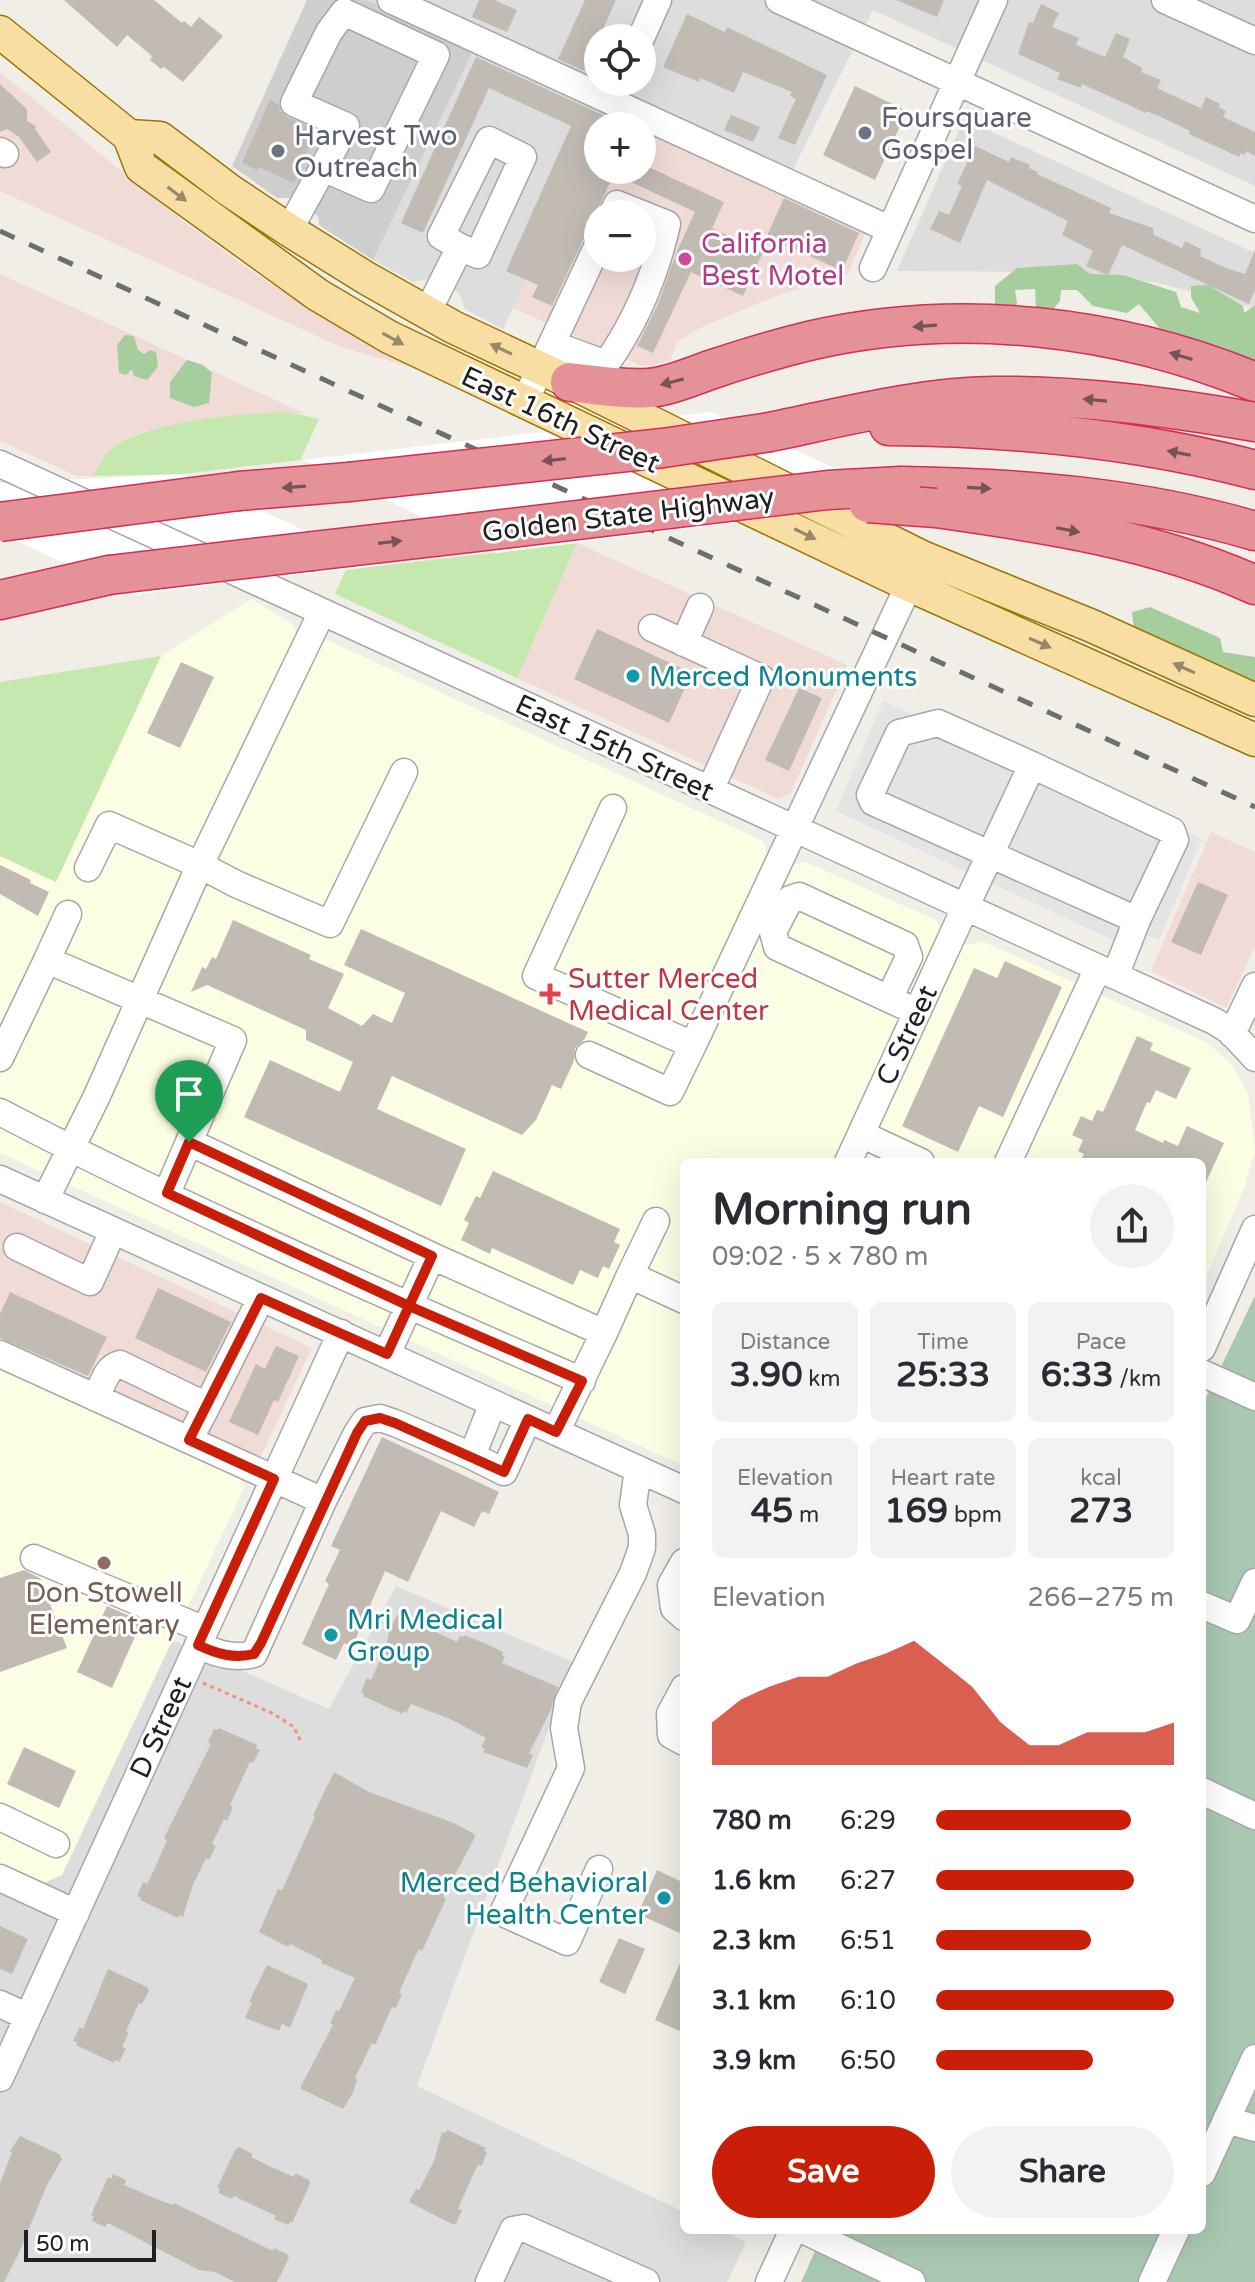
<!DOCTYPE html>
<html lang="en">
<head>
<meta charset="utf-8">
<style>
	:root { --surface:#fff; --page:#f2f2f3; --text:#2b2b33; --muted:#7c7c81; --accent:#c91e07 }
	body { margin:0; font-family:"Varela Round",sans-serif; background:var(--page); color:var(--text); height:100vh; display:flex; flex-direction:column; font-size:30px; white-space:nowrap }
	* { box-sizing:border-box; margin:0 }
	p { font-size:26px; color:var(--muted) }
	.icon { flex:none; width:44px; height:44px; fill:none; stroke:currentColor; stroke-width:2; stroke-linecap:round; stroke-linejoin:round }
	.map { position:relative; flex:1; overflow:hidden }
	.sheet { position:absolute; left:680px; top:1158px; width:526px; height:1076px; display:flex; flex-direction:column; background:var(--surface); border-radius:12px; box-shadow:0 8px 32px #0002 }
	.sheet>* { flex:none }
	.controls { position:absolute; left:584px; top:24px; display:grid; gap:16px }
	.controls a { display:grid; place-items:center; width:72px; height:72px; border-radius:50%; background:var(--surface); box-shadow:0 8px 32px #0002; font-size:40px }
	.scale { position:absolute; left:24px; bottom:20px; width:132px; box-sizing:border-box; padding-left:8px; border:4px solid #202020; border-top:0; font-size:22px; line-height:28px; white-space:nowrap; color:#202020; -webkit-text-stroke:6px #fff; paint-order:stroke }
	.pin { position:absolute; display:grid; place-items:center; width:68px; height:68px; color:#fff; margin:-82px -34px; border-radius:50% 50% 50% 0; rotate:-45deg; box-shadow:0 0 8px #0007 }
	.pin .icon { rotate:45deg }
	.round { display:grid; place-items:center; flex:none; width:84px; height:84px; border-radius:42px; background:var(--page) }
	.summary { display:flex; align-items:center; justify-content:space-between; height:136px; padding:0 32px }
	h1 { font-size:44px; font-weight:700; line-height:60px }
	.figures { display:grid; grid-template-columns:repeat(3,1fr); gap:12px; height:136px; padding:8px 32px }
	.figures div { display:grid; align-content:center; border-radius:12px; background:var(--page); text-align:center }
	.figures b { font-size:34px; font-weight:700 }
	.figures small { font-size:22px; font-weight:400 }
	.figures p { font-size:22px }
	.chart { height:224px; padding:16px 32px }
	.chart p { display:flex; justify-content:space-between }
	.chart svg { width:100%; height:144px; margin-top:8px; fill:var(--accent); opacity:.7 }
	.cta { display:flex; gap:16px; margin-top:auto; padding:16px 32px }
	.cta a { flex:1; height:92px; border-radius:48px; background:var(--accent); color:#fff; font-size:32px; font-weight:700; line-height:92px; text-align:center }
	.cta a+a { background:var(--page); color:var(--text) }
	ul { padding:0 32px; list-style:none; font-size:26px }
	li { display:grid; grid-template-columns:128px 96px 1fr; align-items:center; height:60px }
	li i { height:20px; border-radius:10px; background:var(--accent) }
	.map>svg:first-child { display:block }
</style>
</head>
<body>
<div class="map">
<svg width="1255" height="2282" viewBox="0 0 1255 2282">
	<rect width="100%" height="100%" fill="#f0eee7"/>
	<path fill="#dedddd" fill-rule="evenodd" d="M367 0H1255V186L873 10 783 189 608 111 600 126H598V131L503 329 465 309 458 292 431 278 413 282 373 260 474 49ZM598 38H642V82H598Z
		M964 119 1255 253V308L1154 282 1051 272 897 271Z
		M396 1586 573 1662 417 2086 684 2212V2230H722L746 2242 727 2282H0V1865L41 1884 62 1875 172 1640 329 1709Z"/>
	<path fill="#f0dbd7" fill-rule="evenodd" d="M0 72 183 221 257 275 349 333 417 369 341 347 0 191Z
		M608 110 868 227 848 274 776 296 702 327 677 342 670 361 653 365 641 366 513 308 598 131V170H642V126H600ZM598 214H642V258H598Z
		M0 274 308 415 289 412 265 413 200 421 139 433 112 448 92 476H77L0 441Z
		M577 543 847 665 791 793 778 799 517 678Z
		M1211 832 1255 852V947L1226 1008 1151 971Z
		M0 1202 312 1348 254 1471 0 1351Z"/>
	<path fill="#fbfee3" d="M251 599 291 623 296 632 317 642 325 639 763 841 767 853 793 864 806 862 936 920 941 932 967 945 982 941 1208 1043 1232 1065 1248 1093 1255 1149 1244 1188 1205 1279 1202 1278V1162H684V1466L0 1153V856L56 882 161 656Z
		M0 1368 237 1476 245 1486 62 1875 41 1884 0 1865Z"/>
	<path fill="#cecece" d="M307 0H367L474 49 373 260 319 225 318 216 288 198H277L232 166Z"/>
	<path fill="#c5e8af" d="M289 412 319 419 300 460 183 474 92 476C98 467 105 453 114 447 150 421 244 413 289 412Z
		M577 543 517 678 335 594 346 570Z
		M161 656 56 882 0 856V682Z"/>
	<path fill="#a6ce9d" d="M1077 264 1090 274 1123 275 1176 292 1181 307 1200 313 1191 297V286L1208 285 1243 306 1244 313 1255 305V364L1165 335 1139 304 1127 313 1093 306 1077 290H1061L1060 301 1051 312 1036 307 1035 289 1015 290 1017 303 1015 309H995V286L1017 268Z
		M125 335 134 336 138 350 144 354 150 350 156 352 158 367 147 380 134 376 132 369 126 375 119 373 117 345Z
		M187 360 203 365 212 373 209 403 194 407 170 398V382Z
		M1150 607 1220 638 1223 652 1255 657V686L1134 631 1132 612Z"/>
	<path fill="#a9c8b1" d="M1255 1296V2282H801L825 2230H1202V1406Z"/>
	<path fill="#e4e4e4" d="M883 701 921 718 945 715 1202 839 1159 940 1145 935 1113 940 836 811Z"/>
	<path fill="#fff" d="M711 412 951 521 865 517 798 519 724 524 497 553 303 460Z
		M183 474 379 565 132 595 0 533V483Z"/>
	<path fill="#c1bbb4" d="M64 0H154L182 23 184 21 191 27 199 17 223 36 183 82 164 67 161 69 150 60 152 56 127 35 117 47Z
		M479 0H494L517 10 507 32 472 17Z
		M585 0H616L584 71 558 59Z
		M896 0H944L937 17Z
		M1041 4 1059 13 1052 27 1079 38 1076 45 1105 57 1116 33 1130 39 1123 57 1142 68 1141 72 1161 80 1157 88 1167 93 1201 108 1206 97 1220 104 1219 107 1226 111 1223 117 1255 132V156L1246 151 1245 155 1241 153 1239 157 1189 134 1190 131 1159 116 1146 111V113L1082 84 1081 88 1057 79 1060 73 1018 54 1029 22 1033 23Z
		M687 14 725 32 727 27 827 75 795 145 778 138 796 99 790 96 792 92 743 72 734 93 700 78 699 82 663 67Z
		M476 57 603 115 598 126V170H642V164L724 202 712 228 763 252 743 296 691 272 653 353 637 346 658 304 677 251 695 212 614 174 552 306 532 297 538 285 506 271 571 126 489 88 423 233 401 223Z
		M0 84 27 109V121L36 126 35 129 51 152 37 162 19 137 7 129 0 132Z
		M855 86 907 111 875 180 823 155Z
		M270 100 278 104 281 112 287 117 313 129 309 137 313 138 294 183 259 167 257 170 242 163Z
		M731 115 760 127 753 142 724 130Z
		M975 146 1009 162 1011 157 1030 165 1029 168 1038 172 1037 174 1111 208 1109 213 1153 228 1154 235 1182 248 1185 241 1201 249 1200 256 1226 268 1245 274 1255 250V290L1249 304 1122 245 1108 275 1086 266 1093 251 1062 235 1068 221 987 180 960 243 930 229 939 211 949 215 962 186 957 184Z
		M784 198 859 233 842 271 767 236Z
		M597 629 692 673 669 723 574 679Z
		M181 662 214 677 180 748 147 733Z
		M799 688 822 698 789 771 765 760Z
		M0 865 31 880 30 883 49 892 38 916 0 894Z
		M1198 882 1228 895 1201 955 1171 942Z
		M233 920 311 955 309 959 344 974 328 1008 362 1026 373 1014 392 1023 405 993 344 965 361 929 588 1032 584 1040 575 1048 574 1061 561 1089 552 1085 536 1120 522 1135 392 1076 377 1109 466 1149 441 1206 244 1117 270 1060 340 1092 353 1062 306 1040V1030L207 985 191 992 202 967 206 969 212 957 216 959Z
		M1005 961 1062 987 1003 1117 979 1106 958 1152 902 1126 974 968 997 978Z
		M1137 1036 1153 1043 1150 1050 1191 1068 1176 1099 1156 1090 1150 1103 1147 1102 1135 1130 1163 1143 1164 1140 1178 1146 1187 1126 1224 1143 1202 1191V1162H1080L1084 1154 1078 1151 1083 1140 1072 1135 1081 1116 1092 1121 1097 1110 1103 1112Z
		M493 1171 620 1229 614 1242 620 1245 609 1269 603 1266 598 1278 580 1270 573 1285 492 1248 490 1254 461 1240 469 1223 464 1220 476 1196 480 1198Z
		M158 1288 231 1322 206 1372 135 1338Z
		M10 1292 107 1337 88 1376 0 1338V1314Z
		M276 1346 299 1356 278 1402 274 1400 258 1435 229 1422 256 1364 265 1369Z
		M382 1437 499 1492 489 1514 482 1511 474 1527 441 1511 408 1582 385 1571 352 1647 344 1643 336 1660 302 1644 329 1584 325 1581 340 1550 331 1546Z
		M24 1570 40 1578 67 1648 0 1672V1578Z
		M107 1606 142 1621 112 1688 77 1672Z
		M398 1614 457 1642 460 1636 463 1637 464 1635 484 1643 503 1652 502 1655 505 1657 502 1663 558 1687 550 1712 529 1753 533 1755 527 1768 483 1752 485 1749 481 1747 486 1738 450 1719 411 1704 406 1713 403 1711 402 1714 363 1696 364 1694 361 1692 367 1678 371 1680 387 1645 389 1630Z
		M219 1728 257 1745 256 1748 260 1750 253 1763 250 1762 230 1805 233 1807 227 1821 224 1819 212 1844 216 1846 209 1860 206 1858 192 1887 183 1917 179 1915 178 1918 140 1900 141 1898 137 1896 143 1882 147 1884 154 1870 167 1840 164 1838 211 1744 208 1742 214 1729 217 1730Z
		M24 1747 76 1771 59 1808 7 1784Z
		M334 1772 369 1792 454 1823 474 1834 475 1837 443 1897 446 1899 422 1951 419 1949 412 1963 399 1993 402 1994 396 2008 392 2007 375 2045 372 2043 355 2078 357 2079 353 2093 343 2109 301 2089V2086L333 2025 330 2023 336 2010 339 2011 355 1978 321 1963 322 1960 290 1944 288 1947 259 1932 278 1889 282 1890 315 1817 313 1815Z
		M657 1870 684 1883V1935L638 1914Z
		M0 1926 28 1939 12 1974 0 1969Z
		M619 1938 645 1949 625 1994 599 1982Z
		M684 1954V2033L655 2020Z
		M267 1965 308 1984 290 2028 282 2024 279 2031 245 2018 252 2003 249 2002Z
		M108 1969 147 1987 149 1991 142 2004 139 2003 126 2031 129 2032 122 2047 126 2048 119 2062 115 2060 114 2063 76 2045 77 2042 73 2041 80 2027 83 2029Z
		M447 2130 486 2148 484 2151 487 2152 482 2166 478 2165 471 2179 458 2209 462 2210 456 2224H452L409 2202 416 2189 419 2190 434 2161 442 2132 446 2133Z
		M20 2136 61 2155 60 2157 62 2159 47 2185 18 2255 4 2282H0V2184L12 2152 10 2151Z
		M239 2147 253 2154 251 2157 265 2164 294 2177 295 2173 309 2180 310 2184 292 2223 290 2222 288 2225 274 2219 276 2216 234 2196 232 2199 218 2193 220 2189 217 2188 235 2150Z
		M113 2174 126 2180 124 2185 159 2200 173 2205 174 2203 273 2251 274 2248 287 2254 289 2258 277 2282H235L215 2272 199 2270 108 2223 105 2227 92 2221 94 2216 91 2215 108 2177 111 2179Z"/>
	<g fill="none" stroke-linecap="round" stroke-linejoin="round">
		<defs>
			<path id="minor" d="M391 0 889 229
				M779 0 1255 219
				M1165 0 1255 41
				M641 38 658 0
				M0 151 5 154
				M289 230 323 168 371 189 436 55 344 12 329 32 294 103 346 126 323 168
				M873 268 994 0
				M427 313 460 247 441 236 489 140 523 157 478 255 460 247
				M552 344 606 364C635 323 656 273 667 224L617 204 612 214
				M525 401 598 245
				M0 464 1214 1021 1230 1031 1255 1058
				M652 628 761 678 710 790
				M684 643 700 607
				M613 808 536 976 693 1045 917 568
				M88 868 109 825 200 865 322 612
				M47 960 68 914
				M1115 976 1137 920
				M889 999 909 957 905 945 799 896 790 899 773 932 777 947 917 1012
				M1232 1034 1255 986
				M589 1055 670 1092 693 1045
				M0 1058 47 960 233 1040 167 1193
				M0 1112C189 1211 387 1296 582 1381
				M861 1134 921 1162
				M189 1142 432 1256 387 1354
				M848 1162 965 908C987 860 1010 813 1032 765L938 723 899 733 870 795 873 802 1137 920 1175 840 1172 831 1032 765
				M1008 1162 1098 968
				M0 1179 684 1490
				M45 1200 96 1098 200 865 236 884 330 924 404 772
				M17 1247 90 1282 113 1231
				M432 1256 604 1333 556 1432
				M630 1275 656 1221
				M604 1333 630 1275 684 1300
				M1202 1348 1255 1229
				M0 1354 323 1501
				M1202 1373 1255 1397
				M96 1398C102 1386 106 1367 120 1364L207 1406 189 1440
				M493 1403 472 1456 504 1472 528 1419
				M207 1406 261 1298
				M34 1558 205 1630
				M684 1562 671 1585 674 1608 684 1617
				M1202 1605 1237 1620 1255 1582
				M198 1645C217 1654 234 1659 254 1654L323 1501 357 1433 365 1421 380 1418 395 1423 472 1456
				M684 1688 670 1714 671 1735 684 1742
				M1202 1791 1255 1816
				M0 1817 56 1844
				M599 1869 567 1942 503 1913 571 1768 564 1728 568 1702 633 1573 642 1548V1534L633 1505 638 1469
				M0 1878 76 1913
				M0 2004 28 2017
				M0 2078 341 1333
				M1226 2120 1255 2128
				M1202 2173 1255 2058
				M803 2230 912 2282
				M489 2282 513 2230 524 2228 646 2282
				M769 2282 793 2230
				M1152 2282 1176 2230"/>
			<path id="major" d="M0 32 129 136 141 167 318 295 389 337 909 585 1255 740
				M129 136 160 138 229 190 289 230 366 278 453 327 570 382 922 557 1092 626 1255 700"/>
			<path id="highway" d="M570 382C596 385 623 390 649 388 671 386 692 376 713 369 746 358 779 348 813 340 959 307 1117 325 1255 382
				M889 426C1013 427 1135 438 1255 470
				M770 432C843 417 918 397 993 396 1081 395 1169 407 1255 422
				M901 486C1022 488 1139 497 1255 531
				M239 491 349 482
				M936 508C1043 523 1156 540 1255 585
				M313 551 469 533
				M0 600 109 575"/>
		</defs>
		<use href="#minor" stroke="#a7a7a7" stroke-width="29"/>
		<use href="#major" stroke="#977805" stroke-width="35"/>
		<use href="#highway" stroke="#d52d53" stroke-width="41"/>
		<path stroke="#f59073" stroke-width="3" stroke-dasharray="4 4" stroke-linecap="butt" d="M203 1683 272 1713 294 1727 300 1740"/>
		<use href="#minor" stroke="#fff" stroke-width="26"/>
		<use href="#major" stroke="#f9dea4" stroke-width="32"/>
		<use href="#highway" stroke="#e49298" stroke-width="38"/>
		<path stroke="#6e6e6e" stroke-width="5" stroke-dasharray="16 16" stroke-linecap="butt" d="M0 231 1255 807"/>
		<defs>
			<path id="highway-bridge" d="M349 482 663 448 770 432
				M868 503 936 508
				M0 522 239 491
				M469 533 828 490 901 486
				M109 575 313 551"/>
		</defs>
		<use href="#highway-bridge" stroke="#d52d53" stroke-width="41" stroke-linecap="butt"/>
		<use href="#highway-bridge" stroke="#e49298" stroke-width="38"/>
	</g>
	<defs><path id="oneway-solid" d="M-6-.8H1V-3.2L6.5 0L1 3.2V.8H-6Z" transform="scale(2)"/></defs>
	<g fill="#978869">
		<use href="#oneway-solid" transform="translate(177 194) rotate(37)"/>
		<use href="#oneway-solid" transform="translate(393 339) rotate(29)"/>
		<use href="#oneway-solid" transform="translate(501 349) rotate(-155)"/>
		<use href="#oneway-solid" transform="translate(805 534) rotate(26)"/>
		<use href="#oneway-solid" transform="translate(1040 643) rotate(24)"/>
		<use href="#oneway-solid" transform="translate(1184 668) rotate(-156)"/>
	</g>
	<g fill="#785356">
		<use href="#oneway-solid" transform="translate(925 326) rotate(176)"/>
		<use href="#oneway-solid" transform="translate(1181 356) rotate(-163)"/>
		<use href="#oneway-solid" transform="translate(672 382) rotate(165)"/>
		<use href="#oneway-solid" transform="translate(1095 400) rotate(-175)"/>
		<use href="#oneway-solid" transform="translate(1179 453) rotate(-169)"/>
		<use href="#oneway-solid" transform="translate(554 460) rotate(174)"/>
		<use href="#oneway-solid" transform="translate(294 487) rotate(176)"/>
		<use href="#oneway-solid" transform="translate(979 488) rotate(3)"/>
		<use href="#oneway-solid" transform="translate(1068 530) rotate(11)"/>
		<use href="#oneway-solid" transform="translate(390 542) rotate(-7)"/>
	</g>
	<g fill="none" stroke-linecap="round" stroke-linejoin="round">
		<defs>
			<path id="route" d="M189 1142 167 1193 409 1306 387 1354 261 1298 189 1440 274 1479 198 1645C217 1654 234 1659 254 1654L261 1643 357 1433 365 1421 380 1418 395 1423 504 1472 528 1419 556 1432 582 1381 409 1306 432 1256 189 1142"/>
		</defs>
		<use href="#route" stroke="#fff" stroke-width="16"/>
		<use href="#route" stroke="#c91e07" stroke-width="10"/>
	</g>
	<g fill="#6b7280" stroke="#fff" stroke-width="3">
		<circle cx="865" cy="133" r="8"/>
		<circle cx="278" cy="151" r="8"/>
	</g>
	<circle fill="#d1479c" stroke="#fff" stroke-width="3" cx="685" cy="259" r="8"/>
	<g fill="#0f9aa8" stroke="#fff" stroke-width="3">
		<circle cx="633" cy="676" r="8"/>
		<circle cx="331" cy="1635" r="8"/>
		<circle cx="664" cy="1898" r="8"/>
	</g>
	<path fill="#e0444e" stroke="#fff" stroke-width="3" d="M546 982h8v8h8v8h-8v8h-8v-8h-8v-8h8z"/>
	<circle fill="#8d6e63" stroke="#fff" stroke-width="3" cx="104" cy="1563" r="8"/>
	<g text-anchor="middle" stroke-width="6" stroke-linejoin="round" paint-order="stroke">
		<g font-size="28" fill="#5b616d" stroke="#fff" text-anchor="start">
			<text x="881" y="127">Foursquare<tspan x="881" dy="32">Gospel</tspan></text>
			<text x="294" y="145">Harvest Two<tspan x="294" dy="32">Outreach</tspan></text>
		</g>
		<g font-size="28" fill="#b23c85" stroke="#fff" text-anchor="start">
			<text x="701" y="253">California<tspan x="701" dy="32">Best Motel</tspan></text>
		</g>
		<g font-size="28" fill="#202020" stroke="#fff">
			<text transform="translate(561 419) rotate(25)" y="10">East 16th Street</text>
			<text transform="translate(628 514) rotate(-7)" y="10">Golden State Highway</text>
			<text transform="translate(615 747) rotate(25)" y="10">East 15th Street</text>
			<text transform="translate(906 1035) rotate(-65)" y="10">C Street</text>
			<text transform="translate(160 1727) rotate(-65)" y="10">D Street</text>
		</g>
		<g font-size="28" fill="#0d838f" stroke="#fff" text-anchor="start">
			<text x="649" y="686">Merced Monuments</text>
			<text x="347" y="1629">Mri Medical<tspan x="347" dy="32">Group</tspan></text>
			<text x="648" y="1892" text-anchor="end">Merced Behavioral<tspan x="648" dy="32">Health Center</tspan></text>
		</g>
		<g font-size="28" fill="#be3a42" stroke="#fff" text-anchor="start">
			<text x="568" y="988">Sutter Merced<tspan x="568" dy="32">Medical Center</tspan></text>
		</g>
		<g font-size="28" fill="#785e54" stroke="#fff">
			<text x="104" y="1602">Don Stowell<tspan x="104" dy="32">Elementary</tspan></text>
		</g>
	</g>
</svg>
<div class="controls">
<a><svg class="icon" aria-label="locate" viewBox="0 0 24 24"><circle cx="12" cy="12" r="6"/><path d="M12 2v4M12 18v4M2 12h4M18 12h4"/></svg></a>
<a>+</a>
<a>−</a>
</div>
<div class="scale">50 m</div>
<div class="pin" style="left:189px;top:1142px;background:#1e9e55"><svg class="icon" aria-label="arrive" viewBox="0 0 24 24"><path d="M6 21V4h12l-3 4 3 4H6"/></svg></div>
<section class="sheet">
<div class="summary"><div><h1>Morning run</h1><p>09:02 · 5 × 780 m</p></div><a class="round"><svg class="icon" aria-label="share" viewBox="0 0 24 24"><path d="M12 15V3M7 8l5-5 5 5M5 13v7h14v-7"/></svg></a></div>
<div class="figures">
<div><p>Distance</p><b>3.90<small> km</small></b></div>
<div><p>Time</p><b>25:33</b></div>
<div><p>Pace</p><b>6:33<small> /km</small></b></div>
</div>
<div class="figures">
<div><p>Elevation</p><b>45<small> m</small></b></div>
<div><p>Heart rate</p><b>169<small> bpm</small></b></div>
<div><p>kcal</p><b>273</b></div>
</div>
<div class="chart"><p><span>Elevation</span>266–275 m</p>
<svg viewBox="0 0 160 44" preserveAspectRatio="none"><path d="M0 44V31L10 24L20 20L30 17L40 17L50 13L60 10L70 6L80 13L90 20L100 31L110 38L120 38L130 34L140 34L150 34L160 31V44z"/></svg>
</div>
<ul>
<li><b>780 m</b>6:29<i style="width:82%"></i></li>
<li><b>1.6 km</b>6:27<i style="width:83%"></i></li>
<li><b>2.3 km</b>6:51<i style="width:65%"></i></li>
<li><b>3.1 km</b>6:10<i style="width:100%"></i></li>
<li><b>3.9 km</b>6:50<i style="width:66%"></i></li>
</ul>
<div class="cta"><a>Save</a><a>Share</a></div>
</section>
</div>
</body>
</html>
